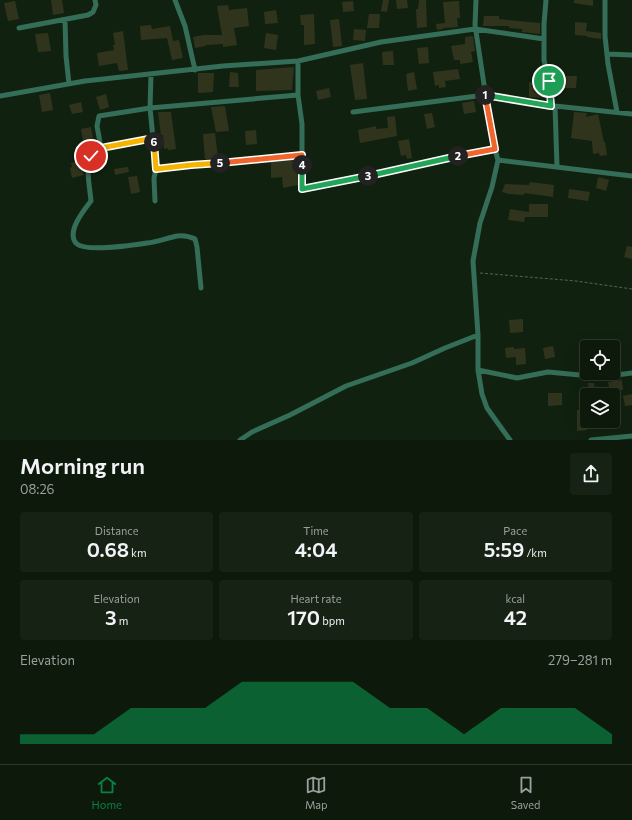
<!DOCTYPE html>
<html lang="en">
<head>
<meta charset="utf-8">
<style>
	:root { --surface:#0d190b; --page:#162214; --text:#f1f3f6; --muted:#9aa09d; --line:#2d382c; --accent:#0b8043 }
	body { margin:0; font-family:Commissioner,sans-serif; background:var(--page); color:var(--text); height:100vh; display:flex; flex-direction:column; font-size:15px; white-space:nowrap }
	* { box-sizing:border-box; margin:0 }
	p { font-size:13px; color:var(--muted) }
	.icon { flex:none; width:22px; height:22px; fill:none; stroke:currentColor; stroke-width:2; stroke-linecap:round; stroke-linejoin:round }
	.map { position:relative; height:440px; overflow:hidden }
	.details { display:flex; flex-direction:column; background:var(--surface); flex:1 }
	.details>* { flex:none }
	.controls { position:absolute; left:580px; top:340px; display:grid; gap:8px }
	.controls a { display:grid; place-items:center; width:40px; height:40px; border-radius:4px; background:var(--surface); box-shadow:0 4px 16px #0002,0 0 0 1px var(--line); font-size:20px }
	.pin { position:absolute; display:grid; place-items:center; width:34px; height:34px; color:#fff; margin:-17px; border:2px solid #fff; border-radius:50%; box-shadow:0 1px 4px #0007 }
	.km { position:absolute; width:20px; height:20px; margin:-10px; border-radius:50%; background:#222; color:#fff; font-size:11px; line-height:20px; text-align:center }
	.round { display:grid; place-items:center; flex:none; width:42px; height:42px; border-radius:4px; background:var(--page) }
	.head { display:flex; align-items:center; justify-content:space-between; height:68px; padding:0 20px }
	h1 { font-size:22px; font-weight:600; line-height:30px }
	.figures { display:grid; grid-template-columns:repeat(3,1fr); gap:6px; height:68px; padding:4px 20px }
	.figures div { display:grid; align-content:center; border-radius:4px; background:var(--page); text-align:center }
	.figures b { font-size:20px; font-weight:600 }
	.figures small { font-size:11px; font-weight:400 }
	.figures p { font-size:11px }
	.chart { height:112px; padding:8px 20px }
	.chart p { display:flex; justify-content:space-between }
	.chart svg { width:100%; height:72px; margin-top:4px; fill:var(--accent); opacity:.7 }
	.tab-bar { display:flex; justify-content:space-around; align-items:center; height:56px; border-top:1px solid var(--line); background:var(--surface); font-size:11px; color:var(--muted) }
	.tab-bar a { display:grid; justify-items:center; gap:2px }
	.tab-bar .on { color:var(--accent) }
	.map>svg:first-child { display:block }
</style>
</head>
<body>
<div class="map">
<svg width="632" height="440" viewBox="0 0 632 440">
	<rect width="100%" height="100%" fill="#11210f"/>
	<path fill="#31341d" d="M51 0H62L64 13 53 15Z
		M383 0H389L387 12 381 11Z
		M396 0H407L408 8 397 9Z
		M419 0H426L427 27 417 28 416 9H418Z
		M574 0H593V6L574 3Z
		M15 1 19 19 8 21 4 3Z
		M353 1 354 11 343 12 342 2Z
		M459 1 460 18H457L458 27 443 28V29L437 30 436 24 445 23 443 2Z
		M228 5 229 10 247 8 249 26 234 28 237 45 223 47V44L205 45 206 46 195 48 193 37 204 35H222L217 6Z
		M276 10 278 23 265 24 264 12Z
		M314 14 315 44 304 45V25H301L300 15Z
		M369 14H380L379 28H367Z
		M484 16H499V19L540 23V34L522 32V29L509 28V26H483Z
		M339 19 342 46 333 47 330 20Z
		M575 22 587 23 586 31 601 33V39L587 37V36L575 35Z
		M151 25 152 29 170 26 173 41 179 40 183 58 172 60 167 38 141 40 140 26Z
		M354 29 366 30 365 41 353 40Z
		M123 31 128 70 119 71 117 63 99 66 97 53 114 50 113 45H115L113 33Z
		M48 33 51 51 38 52 35 34Z
		M266 33 278 35 276 50 264 48Z
		M473 36 475 51 471 52 473 62 460 64V60H454L451 46 465 44V37Z
		M428 47 429 63 419 64 417 48Z
		M393 51 394 65H383L382 52Z
		M363 63 367 99 355 100 350 65Z
		M294 67 292 90 256 91V70Z
		M458 69 460 79 445 81 446 87 439 88V85L435 86 433 72Z
		M230 72 238 73 239 87H229Z
		M414 72 417 89 408 91 406 74Z
		M198 73H214L213 92 198 93Z
		M566 76H577L576 88H565Z
		M529 82H545L546 98 529 97Z
		M329 88 331 97 318 100 316 91Z
		M50 93 53 110 42 112 39 95Z
		M106 94 109 107 100 110 96 97Z
		M474 101 476 112 464 114 462 103Z
		M81 102 83 112 72 114 69 105Z
		M225 106 229 131 216 132 211 107Z
		M158 112H171L176 149 168 150 167 148 164 149 163 135H161Z
		M574 112 587 113 586 117 598 114 604 142H605L607 155 600 156 599 153 593 154 592 141 571 138Z
		M432 113 435 127 427 129 424 114Z
		M395 116 397 136 360 143 358 130 376 126V129L388 128 387 117Z
		M91 127 94 144 84 146 81 129Z
		M256 130 257 144 246 145 245 131Z
		M215 133 218 158 205 159 203 134Z
		M409 139 412 158 407 159 406 155 401 156 398 141Z
		M297 159 298 185 283 188 282 177 271 178V162Z
		M80 160 84 175 72 178 70 168 72 167 71 163Z
		M128 167 129 172 115 175 114 169Z
		M137 176 140 192 131 194 128 177Z
		M598 177 609 180 606 191 596 188Z
		M530 182 554 185 553 197 524 193V195L509 194 502 192 505 184 529 185Z
		M569 189 590 192 588 201 568 198Z
		M529 204H548V217H525L524 222 508 220 510 209 529 212Z
		M627 246 632 247V259L624 257Z
		M523 319V332L510 333 509 320Z
		M553 346 555 357 545 359 543 348Z
		M587 346V366H581L579 347Z
		M514 347V349L525 348 526 364 516 365V357L506 358 505 348Z
		M622 380 623 390 610 392 608 382Z
		M588 383H594L595 395H589Z
		M548 393H562V405L548 406Z
		M632 394V405L625 406 623 396Z
		M577 410H587V430L577 431Z"/>
	<g fill="none" stroke-linecap="round" stroke-linejoin="round">
		<path stroke="#556353" stroke-width="1" stroke-dasharray="3 2" stroke-linecap="butt" d="M480 273 576 281 632 289"/>
		<path stroke="#346d58" stroke-width="5" d="M175 0 185 26 195 70
			M476 0 475 25 485 91 495 149 498 160 492 187 480 223 473 261 478 335V370L482 394 487 408 510 440
			M546 0 544 24V60L549 81 551 106
			M605 0V36L608 64 617 112
			M65 20 66 56 69 84
			M19 28 88 15 93 12 96 5 95 0
			M607 54 632 55
			M298 61V95L302 124V189C367 177 430 161 495 149
			M151 74 150 108 156 169 302 155
			M0 96 85 81 223 66 298 61 381 42 475 29 544 39
			M555 106 557 167
			M353 112 485 95 555 106 632 114
			M154 138 101 148 97 126 99 116 150 108 298 95
			M101 148C99 149 95 150 93 152 84 162 90 189 91 201 84 210 65 233 77 244 86 252 134 245 147 243 157 242 167 238 177 236 184 235 189 236 195 239L197 247 201 288
			M498 160 632 176
			M155 201 154 178 156 169
			M478 370 517 378 548 372 601 377 632 373
			M240 440 252 432 290 415 346 386 412 363 445 348 478 335
			M591 440 632 436"/>
	</g>
	<g fill="none" stroke-linecap="round" stroke-linejoin="round">
		<defs>
			<path id="split-1" d="M485 95 551 106 549 81"/>
			<path id="split-2" d="M458 156 495 149 485 95"/>
			<path id="split-3" d="M368 176 458 156"/>
			<path id="split-4" d="M302 165V189L368 176"/>
			<path id="split-5" d="M220 163 302 155V165"/>
			<path id="split-6" d="M154 142 156 169 191 165 220 163"/>
			<path id="split-7" d="M91 156 93 151 101 148 154 138V142"/>
		</defs>
		<use href="#split-1" stroke="#fff" stroke-width="8"/>
		<use href="#split-2" stroke="#fff" stroke-width="8"/>
		<use href="#split-3" stroke="#fff" stroke-width="8"/>
		<use href="#split-4" stroke="#fff" stroke-width="8"/>
		<use href="#split-5" stroke="#fff" stroke-width="8"/>
		<use href="#split-6" stroke="#fff" stroke-width="8"/>
		<use href="#split-7" stroke="#fff" stroke-width="8"/>
		<use href="#split-1" stroke="#22a559" stroke-width="5"/>
		<use href="#split-2" stroke="#f0652b" stroke-width="5"/>
		<use href="#split-3" stroke="#22a559" stroke-width="5"/>
		<use href="#split-4" stroke="#22a559" stroke-width="5"/>
		<use href="#split-5" stroke="#f0652b" stroke-width="5"/>
		<use href="#split-6" stroke="#f5b400" stroke-width="5"/>
		<use href="#split-7" stroke="#f5b400" stroke-width="5"/>
	</g>
</svg>
<div class="controls">
<a><svg class="icon" aria-label="locate" viewBox="0 0 24 24"><circle cx="12" cy="12" r="6"/><path d="M12 2v4M12 18v4M2 12h4M18 12h4"/></svg></a>
<a><svg class="icon" aria-label="layers" viewBox="0 0 24 24"><path d="M12 4l9 5-9 5-9-5zM3 14l9 5 9-5"/></svg></a>
</div>
<div class="pin" style="left:549px;top:81px;background:#1e9e55"><svg class="icon" aria-label="arrive" viewBox="0 0 24 24"><path d="M6 21V4h12l-3 4 3 4H6"/></svg></div>
<div class="pin" style="left:91px;top:156px;background:#d93025"><svg class="icon" aria-label="check" viewBox="0 0 24 24"><path d="M5 12l5 5 9-10"/></svg></div>
<b class="km" style="left:485px;top:95px">1</b>
<b class="km" style="left:458px;top:156px">2</b>
<b class="km" style="left:368px;top:176px">3</b>
<b class="km" style="left:302px;top:165px">4</b>
<b class="km" style="left:220px;top:163px">5</b>
<b class="km" style="left:154px;top:142px">6</b>
</div>
<section class="details">
<div class="head"><div><h1>Morning run</h1><p>08:26</p></div><a class="round"><svg class="icon" aria-label="share" viewBox="0 0 24 24"><path d="M12 15V3M7 8l5-5 5 5M5 13v7h14v-7"/></svg></a></div>
<div class="figures">
<div><p>Distance</p><b>0.68<small> km</small></b></div>
<div><p>Time</p><b>4:04</b></div>
<div><p>Pace</p><b>5:59<small> /km</small></b></div>
</div>
<div class="figures">
<div><p>Elevation</p><b>3<small> m</small></b></div>
<div><p>Heart rate</p><b>170<small> bpm</small></b></div>
<div><p>kcal</p><b>42</b></div>
</div>
<div class="chart"><p><span>Elevation</span>279–281 m</p>
<svg viewBox="0 0 160 44" preserveAspectRatio="none"><path d="M0 44V38L10 38L20 38L30 22L40 22L50 22L60 6L70 6L80 6L90 6L100 22L110 22L120 38L130 22L140 22L150 22L160 38V44z"/></svg>
</div>
</section>
<nav class="tab-bar">
<a class="on"><svg class="icon" aria-label="home" viewBox="0 0 24 24"><path d="M3 11l9-7 9 7M6 9v11h12V9"/></svg>Home</a>
<a><svg class="icon" aria-label="map" viewBox="0 0 24 24"><path d="M3 6l6-2 6 2 6-2v14l-6 2-6-2-6 2zM9 4v14M15 6v14"/></svg>Map</a>
<a><svg class="icon" aria-label="saved" viewBox="0 0 24 24"><path d="M7 4h10v16l-5-4-5 4z"/></svg>Saved</a>
</nav>
</body>
</html>
